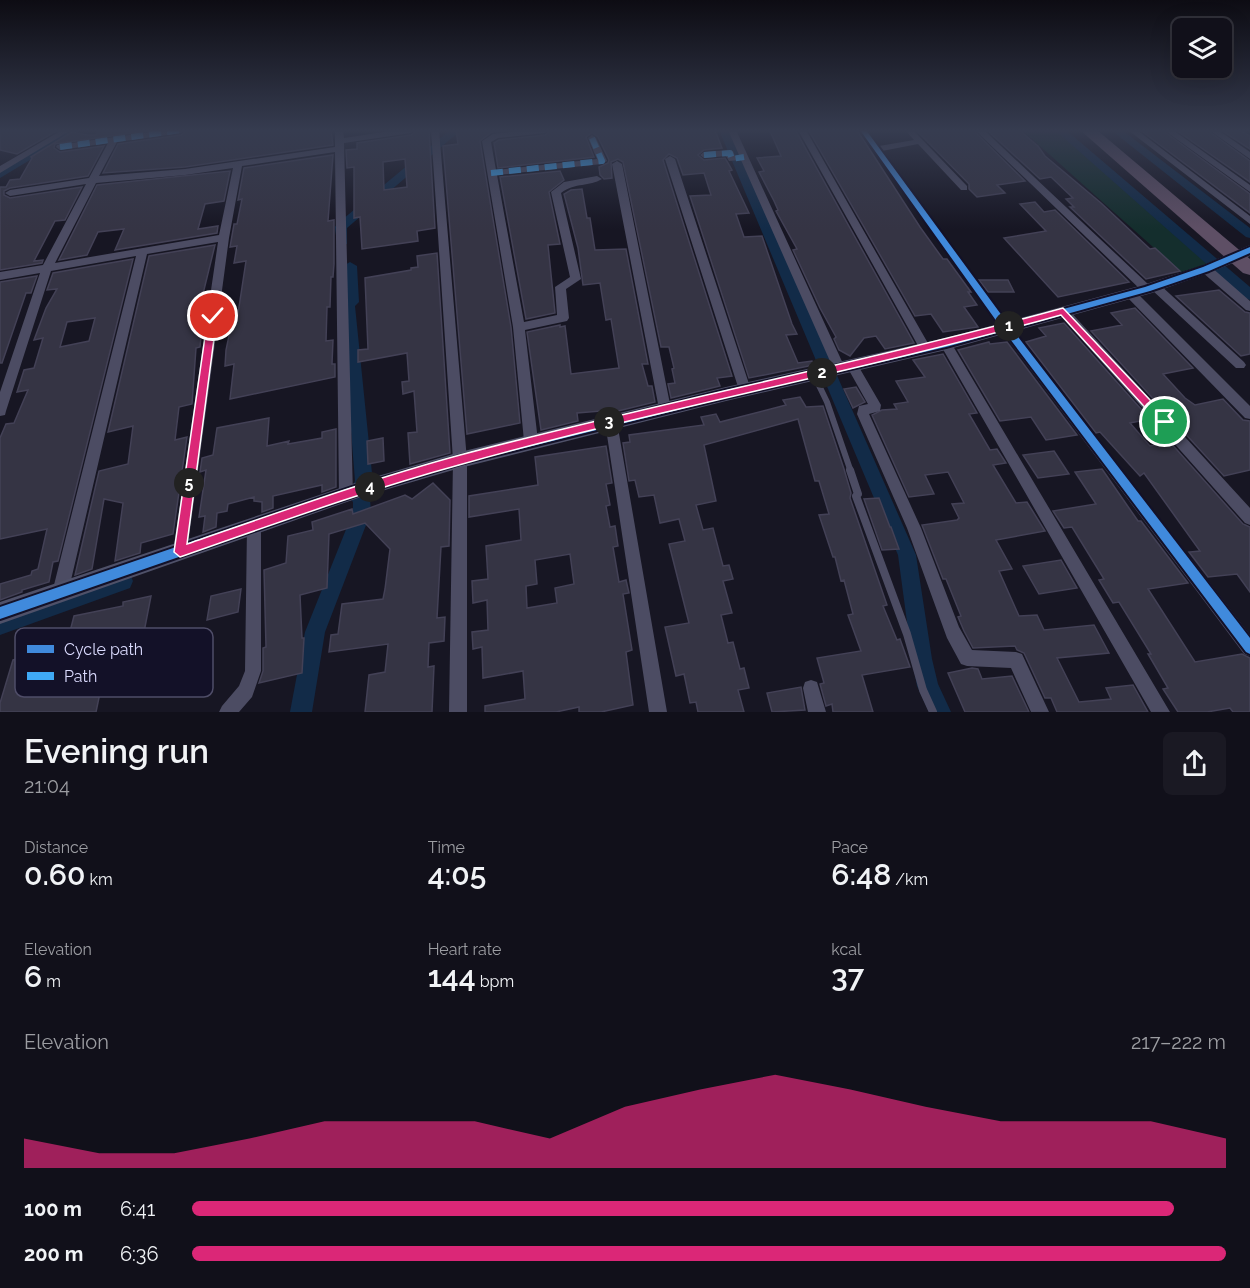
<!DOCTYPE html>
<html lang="en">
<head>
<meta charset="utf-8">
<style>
	:root { --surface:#11101a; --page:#1a1923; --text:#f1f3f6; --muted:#9c9da2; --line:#303039; --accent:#db2777 }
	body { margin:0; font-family:Raleway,sans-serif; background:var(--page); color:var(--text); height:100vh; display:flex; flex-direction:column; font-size:22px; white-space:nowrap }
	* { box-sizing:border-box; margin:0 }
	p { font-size:20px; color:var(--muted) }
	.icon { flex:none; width:33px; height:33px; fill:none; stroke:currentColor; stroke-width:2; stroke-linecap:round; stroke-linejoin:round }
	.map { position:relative; height:712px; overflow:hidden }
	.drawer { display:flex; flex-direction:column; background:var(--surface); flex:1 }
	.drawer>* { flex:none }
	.controls { position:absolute; left:1172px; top:18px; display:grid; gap:12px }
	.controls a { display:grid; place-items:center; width:60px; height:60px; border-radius:9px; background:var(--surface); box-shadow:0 6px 24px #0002,0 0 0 2px var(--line); font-size:30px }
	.pin { position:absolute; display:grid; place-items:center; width:51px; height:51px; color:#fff; margin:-26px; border:3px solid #fff; border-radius:50%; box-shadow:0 2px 6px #0007 }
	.km { position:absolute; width:30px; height:30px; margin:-15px; border-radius:50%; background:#222; color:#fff; font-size:16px; line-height:30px; text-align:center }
	.round { display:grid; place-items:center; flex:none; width:63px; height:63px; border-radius:9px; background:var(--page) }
	.overview { display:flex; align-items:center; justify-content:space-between; height:102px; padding:0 24px }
	h1 { font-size:33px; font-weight:600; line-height:45px }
	.metrics { display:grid; grid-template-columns:repeat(3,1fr); gap:9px; height:102px; padding:6px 24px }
	.metrics div { display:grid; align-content:center }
	.metrics b { font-size:30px; font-weight:600 }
	.metrics small { font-size:16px; font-weight:400 }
	.metrics p { font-size:16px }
	.chart { height:168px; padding:12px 24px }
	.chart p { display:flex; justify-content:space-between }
	.chart svg { width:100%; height:108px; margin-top:6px; fill:var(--accent); opacity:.7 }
	ul { padding:0 24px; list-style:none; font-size:20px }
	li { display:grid; grid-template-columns:96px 72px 1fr; align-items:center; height:45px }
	li i { height:15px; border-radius:8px; background:var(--accent) }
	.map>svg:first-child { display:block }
</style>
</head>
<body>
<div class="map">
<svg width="1250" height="712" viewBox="0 0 1250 712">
	<rect width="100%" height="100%" fill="#171623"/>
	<path fill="#142e2d" d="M1022 130H1055L1211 263 1181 272Z"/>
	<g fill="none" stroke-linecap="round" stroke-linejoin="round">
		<path fill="#122b48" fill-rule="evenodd" d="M68 130H80L0 178V170Z
			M450 130H461L347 228V244H337L335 227 337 224Z
			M719 130H729L916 555 932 659 938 684 951 712H929L917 686 912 659 898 555Z
			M1055 130H1066L1250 287V300L1245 298Z
			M1111 130H1122L1250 228V238L1246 237Z
			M350 262 357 266 359 302 355 306 374 493 370 499 371 512 325 632 312 712H290L305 632 353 512V502L348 496 355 481 340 292 344 288 343 266Z
			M123 572 130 574 133 581 130 588 0 635V615Z"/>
	</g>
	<path fill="#353444" stroke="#434156" stroke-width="1.5" fill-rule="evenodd" d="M0 130H58L17 154 0 150Z
		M98 130H153L55 144 54 148 60 152 104 146 88 176 10 188 4 191V195L10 198 82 187 65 220 55 221 34 261 43 260 42 263 0 270V187H6L10 180 20 179 32 158 31 157 72 132 87 135H96Z
		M187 130H331L333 145 185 167 103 173 118 144 181 135Z
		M417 130H429L435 228 417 231 418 241 362 249 360 217 354 218V167L347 168 346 150 357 149V143L411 135ZM405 159 407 187 384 190 383 162Z
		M456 130H511L492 132 480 141 511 327 520 423 467 434 443 146 458 144Z
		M551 130H715L722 148 704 150 698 155 704 160 725 158 728 163 732 170 729 171 749 213 736 214 744 237 762 236 792 324 797 334 786 335 798 363 812 361 814 365 749 378 690 196 711 195 704 173 683 175 677 158 669 154 663 160 732 376 717 378 720 386 671 398 668 384 675 383 672 369 674 368 669 347H661L623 162 618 159 611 162 612 178 604 179 600 175 599 167 608 163 609 160 598 137 592 133 586 137 594 157 498 168 494 143 499 140 545 135Z
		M796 130V131L914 343 885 349 876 336 864 338 850 356 839 350 834 339 836 337 820 308 793 250 797 249 776 211 778 210 774 201 759 172 764 171 757 158 781 156 770 131Z
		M857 130 920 227 943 259H947L971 292H968L977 305 964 307 978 327 943 332 931 314 915 316 809 131Z
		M916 130H973L1025 181 997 185 1005 193 977 197 969 189V184Z
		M987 130H1019L1038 146 1045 156 1101 203 1150 249 1155 248 1180 271 1146 279 1070 207H1074L1066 199 1073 198 1051 177 1040 179Z
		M1162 130 1250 194V213L1143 132Z
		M1176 130H1207L1250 161V182Z
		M1221 130H1240L1250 136V149Z
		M333 155 328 221 334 220V264L333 277H331L330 307H327L326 341 333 340 332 364H335V377L230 399 234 364 225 366 226 350 232 321 237 320 246 261 234 263 237 246 230 247 234 224H237L242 199 238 200 244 168Z
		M230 171 224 201 205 204 198 229 218 226 217 233 115 250 124 229 98 232 87 255 59 260 97 185Z
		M560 171 564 180 549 192 560 244 548 245 555 313 526 319 500 177Z
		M582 189 587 218H590L595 250 626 249 648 364H642L648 386H652L655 402 614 412 601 414V411L577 413 578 421 541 430 527 332 560 325V327L565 326 571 374 619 368 611 319 606 320 600 283 583 285 578 248 564 194 571 190Z
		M1035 202 1044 212 1055 210 1129 282 1058 297 1004 238 1046 231 1020 204Z
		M215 245 200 306 204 305 200 347 196 348 192 404 179 407 175 440 187 437 173 534 141 543 140 553 115 561 123 503 104 499 92 569 75 575 99 471 128 464 133 426 108 432 149 256Z
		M437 253 450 453 410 464 408 433 417 432 414 391 403 394 402 382 409 381 407 353 358 362V350L368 349 365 278 411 270V268L418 267 417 256Z
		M133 259 58 561 53 562 49 582 22 590V592L0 600V584L31 575 32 571 38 569 47 529 0 539V438L6 424 14 423 28 390 17 392 24 370 34 368 43 338 34 340 46 308 57 289 47 290 53 273ZM95 318 89 341 60 347 67 322Z
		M37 276 31 293H26L2 363H0V282Z
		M979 280H1008L1014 292H988Z
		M1219 290 1245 312 1250 313V354L1241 356 1176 296Z
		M1135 308 1193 368 1163 374 1185 398 1195 405 1223 399 1243 420 1250 421V470L1224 476 1091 331 1122 325 1111 313Z
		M1064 323 1150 419 1130 423 1150 446 1170 442 1243 524 1250 527V592L1237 574 1208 577 1189 552 1200 551 1144 473 1140 476 1100 432 1096 433 1026 342 1046 336 1039 328Z
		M989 342 990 344 1007 342 1077 435 1046 440 1031 417 1000 421 958 350Z
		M943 354 977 413 969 414 990 450 997 449 1006 463 993 465 1016 503 1027 502 1045 531 996 540 1012 569 999 571 1019 616 1037 615 1044 630 1094 625 1109 653 1057 658 1079 702 1111 699 1106 688 1133 685 1148 712H1057L1051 698H1045L1024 653 1017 650 1015 646 973 648 964 631 958 617 961 616 946 579H943L922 525 957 520 959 518 952 504 964 503 948 472 925 475 934 494 909 497 872 415 882 410 897 409 894 404 908 402 896 381 925 377 913 360Z
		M856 387 865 402 853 408 844 389Z
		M800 397 806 407 823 406 844 469 851 493 850 498 887 605 883 606 897 640 900 639 910 667 862 675 873 712H833L832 704 826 706 820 684 824 683 817 658 861 651 848 615 853 614 844 580 841 581 835 557H833L819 515 829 514 819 481H815L798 419 704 445 716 501 696 505 703 530 713 528 723 566 729 565 733 579 723 581 732 613 721 615 728 643 733 642 740 669 744 668 749 688 738 690 744 712H698L696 702 690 703 684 674 676 676 665 627 689 623 669 544 685 541 679 519 660 523 654 495 639 497 635 480 629 481 623 443 630 442 629 435 704 425 701 417 716 414 720 422 786 405 783 400Z
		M269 418 267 446 289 441 288 444 322 438V432L336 429V487L322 492V485L273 496V508L262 512V502L254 501V497L228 504 227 511 217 513 216 527 203 532 205 516 199 517 206 470 200 472 202 458 213 455 217 428Z
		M383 438 384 461 368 464 367 441Z
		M606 446 612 483 606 484 610 505 606 506 610 527 615 526 618 546 613 547 619 582 626 580 629 593 623 594 632 650 626 652 633 705 601 712H579V707L556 712H485V706L525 699 523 671 483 678 482 647 473 649 472 632 488 630 487 600 473 603 472 581 488 579 486 546 521 540 519 509 469 517V496L538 485 535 457ZM570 554 574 584 555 588 557 603 527 608 526 586 537 584 535 560Z
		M1054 451 1069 474 1038 478 1023 455Z
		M1102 469 1138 521H1141L1188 583 1148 589 1195 662 1242 654 1250 658V712H1233L1230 708 1207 712H1178L1163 689 1168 688 1148 654H1151L1119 602 1113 603 1099 580 1104 579 1072 527 1064 528 1053 511 1096 504 1075 472Z
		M433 483 450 500 449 546 441 547 437 618 445 617 444 641 429 643 428 667 434 666 432 712H365L369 675 385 672 388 644 329 652 331 635 338 634 342 604 383 599 385 589 390 549 365 523 329 534 327 588 300 595 302 638H304L302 673 259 683 263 671V648L266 647 264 570 286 563 288 536 313 530 312 522 352 509 353 514 405 495 412 499Z
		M879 498 890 527H891L899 549 882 550 864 499Z
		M1061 560 1077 588 1039 594 1023 566Z
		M241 589 238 612 207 620 211 596Z
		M151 596 144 632 158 629 150 676 101 688 96 712H0V703L13 660 58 650 51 674 111 659 117 632 67 643 74 616 123 606V602Z
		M972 668 978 669 982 679 1012 676 1029 712H965L948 673Z
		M801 687 805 710 772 712 767 693Z"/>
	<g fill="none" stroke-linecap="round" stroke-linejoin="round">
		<path stroke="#4c4c63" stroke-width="6" d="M814 375 827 402 851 472"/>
		<path stroke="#4c4c63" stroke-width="8" d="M850 470 858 494 856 496 907 634 923 690 933 712"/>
		<path fill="#4c4c63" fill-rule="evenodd" d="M62 130H71L0 173V166Z
			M166 130H185L181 133 117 142 99 176 185 169 335 147V130H343L344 138 397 130H415L411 133 344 143 353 496 351 500 346 502 341 500 339 496 335 152 242 166 229 238 187 552 185 557 180 559 175 557 173 552 218 242 147 254 68 593 66 598 60 601 54 598 52 593 136 256 51 271 6 411 5 415 0 416V392L40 273 0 280V272L43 265 86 184 10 196 5 193 10 190 89 178 108 143 60 150 56 147 57 145ZM233 168 219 235 55 263 96 183 185 175Z
			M431 130H439L467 460V712H449L453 460Z
			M527 130H549L545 133 498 138 491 142 496 170 597 159 588 138 592 135 596 138 607 161 602 164 497 175 524 322 557 315 555 287 570 277 551 192 564 182 597 176 602 179C589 187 576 182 561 193L581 279 566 289 569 318 567 321 525 330 538 441 536 445 531 447 526 445 524 441 513 327 482 141 493 134Z
			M728 130H736L845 368 843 371H835L833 368 741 160 729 161 726 156 704 158 700 155 704 152 730 150 733 151 735 156 739 155Z
			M798 130H806L929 345 931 348 929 351H921Z
			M859 130H867L879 146 914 140 905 130H913L967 186V190H961L918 144 882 151 1009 324 1250 635V656L1244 654 1001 330Z
			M975 130H984L1149 285 1154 282 1158 283 1244 362 1246 365 1244 368H1236L1152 290 1147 293 1143 292Z
			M1128 130H1137L1250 216V224Z
			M1164 130H1173L1250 185V192Z
			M1209 130H1218L1250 152V159Z
			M670 156 675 159 751 390 749 393H741L739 390 665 159Z
			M617 161 622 164 671 409 670 413 665 414 660 413 659 409 612 164Z
			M1206 265 1210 266 1250 301V311L1246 310 1202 272 1201 269 1202 266Z
			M1130 289 1134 290 1250 406V419L1245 418 1126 296 1124 293Z
			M1063 307 1067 308 1250 508V525L1245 523 1059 314 1057 311Z
			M946 340 950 341 1170 712H1151L940 344Z
			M852 360 856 362 881 405 880 411 869 414 921 528 959 627 972 650 1016 652 1022 654 1049 712H1031L1011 668 967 666 961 664 947 638 907 528 857 414 859 406 868 404 846 365 848 362Z
			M611 417 616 418 617 422 667 712H649L605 422 606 418Z
			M254 519 259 521 261 526V671L252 697 239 712H219L222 706 239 686 245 671 247 526 249 521Z
			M811 680 817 682 826 712H808L803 688 805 682Z"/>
		<path fill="#4f5169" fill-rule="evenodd" d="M1250 245V256L1211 272 1152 293 946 350 726 401 460 468 361 497 0 624V602L361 481 460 452 726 387 946 338 1143 285 1201 266Z"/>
		<path fill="#5e4f65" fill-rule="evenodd" d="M1080 130H1097L1250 259V275L1243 273Z"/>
		<path stroke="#3fa9f5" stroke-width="6" stroke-dasharray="12 6" stroke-linecap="butt" d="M60 147 181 130
			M704 155 730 153 732 159 744 157
			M491 173 602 161 592 138"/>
		<defs>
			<path id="cycleway" d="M860 130H866L1008 324 1145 287 1203 267 1250 247V253L1209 271 1150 291 1012 329 1250 638V654L1246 652 1004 331 946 347 726 398 460 464 361 494 0 619V607L361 484 460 456 726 390 946 341 1000 326Z"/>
		</defs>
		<use href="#cycleway" stroke="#131128" stroke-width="4"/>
		<use href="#cycleway" fill="#408adc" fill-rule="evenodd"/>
	</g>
	<linearGradient id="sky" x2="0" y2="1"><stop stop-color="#0d0c13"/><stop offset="0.57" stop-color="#363c50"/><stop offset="1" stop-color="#363c50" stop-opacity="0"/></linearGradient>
	<rect width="1250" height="229" fill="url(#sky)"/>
	<path fill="#db2777" stroke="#fff" stroke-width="1.5" d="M1063 308 1168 419V425H1161L1061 315C862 371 658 409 459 465 364 491 272 525 180 557L174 552 208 316 213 313 217 316 187 544C277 513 368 480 460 455 660 402 863 363 1063 308Z"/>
	<rect x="15" y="628" width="198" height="69" rx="9" fill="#131128" stroke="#4f4d68" stroke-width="1.5"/>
	<rect x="27" y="645" width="27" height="8" fill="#408adc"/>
	<rect x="27" y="672" width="27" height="8" fill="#3fa9f5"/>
	<g font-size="16" fill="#dadafd">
		<text x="64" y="655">Cycle path</text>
		<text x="64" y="682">Path</text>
	</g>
</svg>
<div class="controls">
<a><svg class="icon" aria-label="layers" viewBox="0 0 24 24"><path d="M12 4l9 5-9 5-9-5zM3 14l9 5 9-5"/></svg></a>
</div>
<div class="pin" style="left:1165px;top:422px;background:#1e9e55"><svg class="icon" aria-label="arrive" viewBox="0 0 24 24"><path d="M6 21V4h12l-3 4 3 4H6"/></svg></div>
<div class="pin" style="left:213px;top:316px;background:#d93025"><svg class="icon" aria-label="check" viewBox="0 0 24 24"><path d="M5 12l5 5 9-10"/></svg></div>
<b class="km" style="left:1009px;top:326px">1</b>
<b class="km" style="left:822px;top:373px">2</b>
<b class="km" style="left:609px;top:422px">3</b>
<b class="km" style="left:370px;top:487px">4</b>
<b class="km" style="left:189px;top:483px">5</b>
</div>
<section class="drawer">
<div class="overview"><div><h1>Evening run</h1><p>21:04</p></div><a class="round"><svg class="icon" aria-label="share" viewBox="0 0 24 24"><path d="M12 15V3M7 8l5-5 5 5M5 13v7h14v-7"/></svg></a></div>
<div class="metrics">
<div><p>Distance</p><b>0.60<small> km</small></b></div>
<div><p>Time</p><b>4:05</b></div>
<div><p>Pace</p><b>6:48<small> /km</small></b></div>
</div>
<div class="metrics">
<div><p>Elevation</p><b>6<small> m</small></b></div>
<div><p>Heart rate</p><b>144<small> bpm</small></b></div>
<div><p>kcal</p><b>37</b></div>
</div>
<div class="chart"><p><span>Elevation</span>217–222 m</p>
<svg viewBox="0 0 160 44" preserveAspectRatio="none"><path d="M0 44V32L10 38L20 38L30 32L40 25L50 25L60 25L70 32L80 19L90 12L100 6L110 12L120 19L130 25L140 25L150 25L160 32V44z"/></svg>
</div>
<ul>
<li><b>100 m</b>6:41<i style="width:95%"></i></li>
<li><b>200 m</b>6:36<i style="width:100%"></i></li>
</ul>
</section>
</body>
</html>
